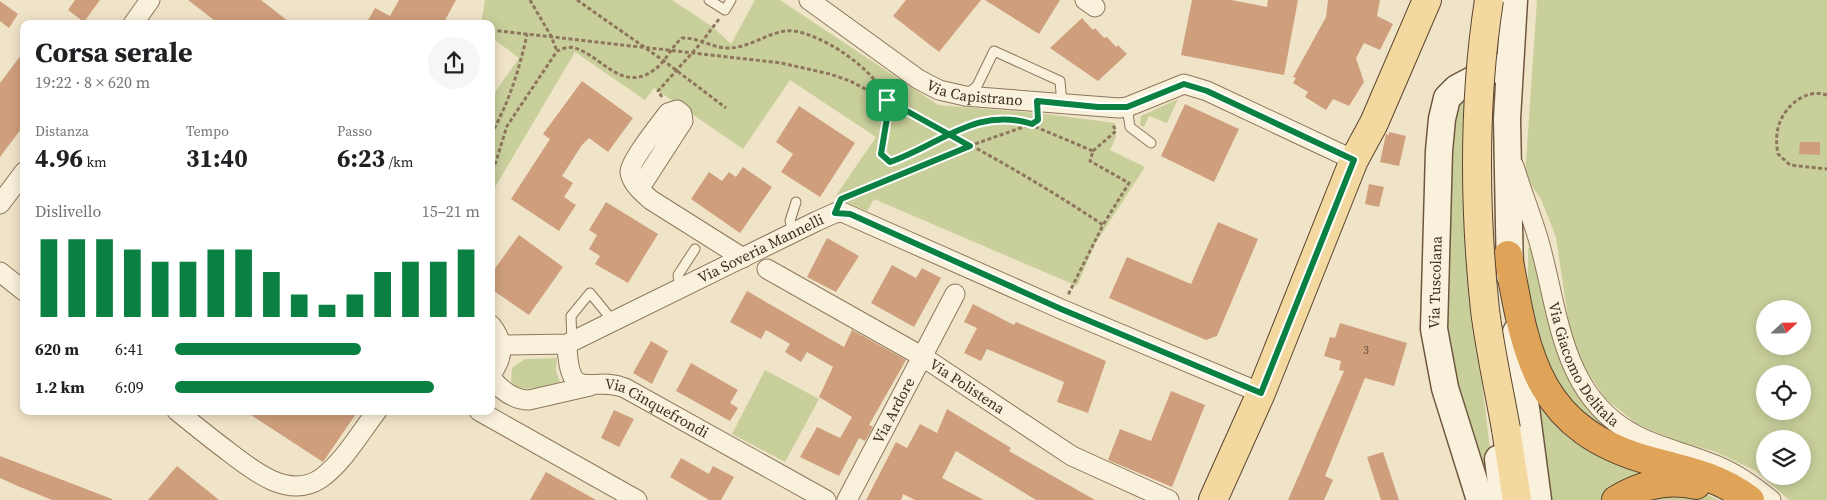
<!DOCTYPE html>
<html lang="it">
<head>
<meta charset="utf-8">
<style>
	:root { --surface:#fff; --page:#f6f6f6; --text:#202124; --muted:#757577; --accent:#0b8043 }
	body { margin:0; font-family:"Source Serif 4",serif; background:var(--page); color:var(--text); height:100vh; display:flex; flex-direction:column; font-size:19px; white-space:nowrap }
	* { box-sizing:border-box; margin:0 }
	p { font-size:16px; color:var(--muted) }
	.icon { flex:none; width:28px; height:28px; fill:none; stroke:currentColor; stroke-width:2; stroke-linecap:round; stroke-linejoin:round }
	.map { position:relative; flex:1; overflow:hidden }
	.side { position:absolute; left:20px; top:20px; width:475px; height:395px; display:flex; flex-direction:column; background:var(--surface); border-radius:10px; box-shadow:0 2px 12px #0003 }
	.side>* { flex:none }
	.needle { width:32px; rotate:68deg }
	.tools { position:absolute; left:1756px; top:300px; display:grid; gap:10px }
	.tools a { display:grid; place-items:center; width:55px; height:55px; border-radius:50%; background:var(--surface); box-shadow:0 2px 12px #0003; font-size:25px }
	.pin { position:absolute; display:grid; place-items:center; width:42px; height:42px; color:#fff; margin:-21px; border-radius:10px; box-shadow:0 2px 8px #0006 }
	.round { display:grid; place-items:center; flex:none; width:52px; height:52px; border-radius:26px; background:var(--page) }
	.head { display:flex; align-items:center; justify-content:space-between; height:85px; padding:0 15px }
	h1 { font-size:28px; font-weight:700; line-height:38px }
	.stats { display:grid; grid-template-columns:repeat(3,1fr); gap:8px; height:85px; padding:5px 15px }
	.stats div { display:grid; align-content:center }
	.stats b { font-size:25px; font-weight:700 }
	.stats small { font-size:14px; font-weight:400 }
	.stats p { font-size:14px }
	.chart { height:140px; padding:10px 15px }
	.chart p { display:flex; justify-content:space-between }
	.chart svg { width:100%; height:90px; margin-top:5px; stroke:var(--accent); stroke-width:6 }
	ul { padding:0 15px; list-style:none; font-size:16px }
	li { display:grid; grid-template-columns:80px 60px 1fr; align-items:center; height:38px }
	li i { height:12px; border-radius:6px; background:var(--accent) }
	.map>svg:first-child { display:block }
</style>
</head>
<body>
<div class="map">
<svg width="1827" height="500" viewBox="0 0 1827 500">
	<rect width="100%" height="100%" fill="#f0e4c8"/>
	<path fill="#c9cf9b" fill-rule="evenodd" d="M485 0H672L713 27 731 44 755 0H780L938 105 1038 113 1115 123 1116 137 1110 150 1145 167 1095 244 1077 286 874 199 867 211 835 197 876 137 790 80 743 149 654 88 645 100 575 52 491 194V98L519 58 491 37V24H481Z
		M1537 0H1827V500H1789L1756 471 1716 452 1674 440 1637 424 1606 399 1585 369 1571 338 1556 237 1541 199 1525 176ZM1765 309H1802V346H1765ZM1765 374H1802V411H1765ZM1765 439H1802V476H1765Z
		M1466 96 1479 358 1496 498 1492 500 1445 343 1452 120 1458 103Z
		M1178 99 1167 123 1149 116 1144 127 1140 125 1141 116Z
		M1528 248H1531L1554 334 1636 447 1576 411 1547 366 1532 315 1528 289Z
		M557 358 556 371 560 382C546 385 520 396 511 381L512 368 525 359Z
		M765 370 819 399 785 462 732 434Z
		M1536 385 1665 470 1602 500H1552Z
		M1699 491 1719 500H1632Z"/>
	<path fill="#cf9f7d" d="M75 0H100L84 22 68 10Z
		M188 0H261L292 24H219Z
		M399 0H456L443 24H366L375 8 390 16Z
		M906 0H981L939 52 893 16Z
		M985 0H1060L1039 34Z
		M1192 0H1231L1267 7 1268 0H1298L1284 75 1181 55Z
		M1328 0H1380L1377 16 1393 24 1380 50 1364 43 1356 58 1364 82 1349 106 1333 99 1326 110 1305 97 1308 92 1293 83 1296 78 1293 77 1326 17Z
		M0 1 18 14 9 28 0 21Z
		M1082 18 1093 30 1095 28 1104 38 1107 37 1116 47 1118 45 1127 54 1098 81 1050 48Z
		M24 51V125L0 157V83Z
		M582 81 633 118 608 152 589 138 582 145 562 176 573 183 564 197 576 205 559 231 511 199 550 139 543 134Z
		M1185 104 1239 129 1214 182 1161 156Z
		M799 106 855 143 820 197 781 172 793 154 776 142Z
		M1389 132 1406 136 1399 166 1380 162 1386 134 1389 135Z
		M1800 142H1820V155L1799 154Z
		M743 167 772 187 740 233 691 199 709 172 722 181 729 172 736 177Z
		M1369 184 1384 187 1379 207 1365 204Z
		M606 202 658 234 628 283 595 264 600 256 589 249 597 235 589 230Z
		M1218 222 1258 239 1217 336 1206 340 1109 298 1127 257 1191 284Z
		M519 235 563 267 529 315 491 289V274Z
		M827 238 859 256 836 292 807 277Z
		M892 265 916 278 922 268 941 278 914 327 871 303Z
		M747 291 844 347 852 330 906 360 869 425 873 427 865 441 859 438 839 476 800 457 817 427 840 438 852 417 819 397 833 367 807 352 801 362 785 352 790 344 766 330 761 339 730 322Z
		M973 304 1014 325 1016 322 1106 361 1088 413 1057 402 1064 382 987 349 981 361 964 353 977 328 964 322Z
		M1340 323 1407 343 1394 386 1365 378 1325 476 1333 480 1324 500H1288L1344 371 1339 370 1341 361 1324 356 1330 337 1335 338Z
		M651 341 668 351 652 384 633 373Z
		M691 363 738 390 730 403 738 408 730 421 676 391Z
		M1171 391 1205 405 1172 487 1108 460 1120 429 1151 441Z
		M947 409 1011 448 1009 451 1095 500H1036L956 451 942 478 984 500H915L903 494 901 500H866L896 442 907 448 920 424 937 433Z
		M614 410 634 419 619 447 601 438Z
		M245 411H358L323 462Z
		M1383 452 1399 500H1381L1367 457Z
		M0 456 112 499V500H52L20 487 0 478Z
		M681 458 709 474 713 466 734 477 721 500H709L670 477Z
		M177 466 219 500H148Z
		M546 472 596 500H530Z"/>
	<g fill="none" stroke-linecap="round" stroke-linejoin="round">
		<defs>
			<path id="lane" d="M709 0 725 10 731 0
				M967 94 977 86 994 51 1060 81 1062 104
				M1127 107 1130 127 1151 143
				M793 233 790 221 796 202
				M680 288 678 275 695 249
				M572 342 571 316 590 293 613 321"/>
			<g id="street">
				<path id="s1" d="M809 0 918 79 939 90 965 96 1119 108 1127 107 1184 84 1207 91 1354 160"/>
				<path d="M1085 0 1095 7"/>
				<path d="M133 24 150 0"/>
				<path id="s2" d="M1514 166C1522 194 1534 221 1541 249 1559 316 1563 395 1632 433 1656 447 1684 452 1710 463 1733 471 1752 485 1771 500"/>
				<path d="M639 189 683 121 682 114 677 110 668 113C660 124 630 161 630 172 631 183 643 193 651 200L743 258"/>
				<path d="M0 204 24 172"/>
				<path id="s3" d="M767 269 923 357 1072 456 1169 500"/>
				<path d="M0 272 24 291"/>
				<path d="M491 325C504 341 504 358 491 374"/>
				<path id="s4" d="M567 344C569 407 591 374 625 388L826 500"/>
				<path id="s5" d="M501 345 567 344 817 221 835 213 842 212 1061 309 1261 393"/>
				<path d="M491 378C501 390 513 400 529 400L590 386"/>
				<path d="M177 411C193 424 209 437 225 449 251 469 287 500 320 479 343 463 360 433 377 411"/>
				<path d="M479 411 637 500"/>
				<path id="s6" d="M847 500 955 294"/>
			</g>
			<g id="secondary">
				<path d="M1510 276 1507 119 1514 0"/>
				<path d="M1516 332 1538 500"/>
				<path d="M1498 459 1503 500"/>
				<path id="s7" d="M1480 500 1445 388 1434 329 1439 151 1442 119 1447 98 1457 88 1497 67"/>
			</g>
			<path id="primary" d="M1506 429 1517 500
				M1213 500 1261 393 1354 160 1374 123 1427 0"/>
			<path id="highway" d="M1508 255C1526 357 1537 430 1651 461 1686 470 1720 477 1750 500
				M1616 500C1641 485 1667 478 1696 485"/>
		</defs>
		<use href="#lane" stroke="#8d765c" stroke-width="11"/>
		<use href="#street" stroke="#8d765c" stroke-width="21"/>
		<use href="#secondary" stroke="#6f573f" stroke-width="29"/>
		<use href="#primary" stroke="#5b4430" stroke-width="30"/>
		<use href="#highway" stroke="#5b4430" stroke-width="30"/>
		<path stroke="#8d765c" stroke-width="3" stroke-dasharray="4 2.5" stroke-linecap="butt" d="M530 0 551 36 557 51
			M577 0 664 61 726 108
			M491 30 781 63 830 74 850 81C936 126 1023 171 1103 225L1068 295
			M1827 95C1803 87 1779 111 1777 134 1776 141 1777 148 1778 154L1790 165 1827 169
			M662 97 658 91 701 43 719 19
			M1017 119 1093 151 1090 161 1129 183 1103 225
			M491 134C508 105 520 68 527 34
			M1093 151 1116 131 1113 125
			M491 177 507 126 557 51C562 49 569 46 575 48 601 56 621 91 651 72 665 64 670 48 682 38 696 37 711 47 726 48 747 49 765 34 785 31 814 27 881 72 887 102 891 119 882 137 881 154L890 162 930 145 972 123 1004 118
			M849 196 969 146 1032 124 1038 119"/>
		<use href="#lane" stroke="#faf1dc" stroke-width="9"/>
		<use href="#street" stroke="#faf1dc" stroke-width="19"/>
		<use href="#secondary" stroke="#faf1dc" stroke-width="26"/>
		<use href="#primary" stroke="#f3d9a0" stroke-width="28"/>
		<use href="#highway" stroke="#e0a458" stroke-width="28"/>
		<defs>
			<path id="primary-bridge" d="M1489 0C1473 104 1474 206 1485 310 1490 350 1499 390 1506 429"/>
		</defs>
		<use href="#primary-bridge" stroke="#5b4430" stroke-width="30" stroke-linecap="butt"/>
		<use href="#primary-bridge" stroke="#f3d9a0" stroke-width="28"/>
	</g>
	<g fill="none" stroke-linecap="round" stroke-linejoin="round">
		<defs>
			<path id="route" d="M887 100 970 146 841 199 835 213 850 214 1061 309 1261 393 1354 160 1207 91 1184 84 1127 107H1098L1037 101 1038 120 1032 124C976 106 940 145 890 162L881 154 888 112 887 100"/>
		</defs>
		<use href="#route" stroke="#fff" stroke-width="10"/>
		<use href="#route" stroke="#0b8043" stroke-width="6"/>
	</g>
	<g text-anchor="middle" stroke-width="4" stroke-linejoin="round" paint-order="stroke">
		<g font-size="12" fill="#624a37">
			<text x="1366" y="354">3</text>
		</g>
		<g font-size="15" fill="#3d2e20" stroke="#f7eed8">
			<text dy="5" stroke="none"><textPath href="#s1" startOffset="194">Via Capistrano</textPath></text>
			<text dy="5" stroke="none"><textPath href="#s5" startOffset="282">Via Soveria Mannelli</textPath></text>
			<text dy="5" stroke="none"><textPath href="#s7" startOffset="224">Via Tuscolana</textPath></text>
			<text dy="5" stroke="none"><textPath href="#s2" startOffset="212">Via Giacomo Delitala</textPath></text>
			<text dy="5" stroke="none"><textPath href="#s3" startOffset="232">Via Polistena</textPath></text>
			<text dy="5" stroke="none"><textPath href="#s6" startOffset="101">Via Ardore</textPath></text>
			<text dy="5" stroke="none"><textPath href="#s4" startOffset="126">Via Cinquefrondi</textPath></text>
		</g>
	</g>
</svg>
<div class="tools">
<a><svg class="needle" viewBox="-14 -14 28 28"><path d="M0-13l5 13h-10z" fill="#e53935"/><path d="M0 13l5-13h-10z" fill="#757577"/></svg></a>
<a><svg class="icon" aria-label="locate" viewBox="0 0 24 24"><circle cx="12" cy="12" r="6"/><path d="M12 2v4M12 18v4M2 12h4M18 12h4"/></svg></a>
<a><svg class="icon" aria-label="layers" viewBox="0 0 24 24"><path d="M12 4l9 5-9 5-9-5zM3 14l9 5 9-5"/></svg></a>
</div>
<div class="pin" style="left:887px;top:100px;background:#1e9e55"><svg class="icon" aria-label="arrive" viewBox="0 0 24 24"><path d="M6 21V4h12l-3 4 3 4H6"/></svg></div>
<section class="side">
<div class="head"><div><h1>Corsa serale</h1><p>19:22 · 8 × 620 m</p></div><a class="round"><svg class="icon" aria-label="share" viewBox="0 0 24 24"><path d="M12 15V3M7 8l5-5 5 5M5 13v7h14v-7"/></svg></a></div>
<div class="stats">
<div><p>Distanza</p><b>4.96<small> km</small></b></div>
<div><p>Tempo</p><b>31:40</b></div>
<div><p>Passo</p><b>6:23<small> /km</small></b></div>
</div>
<div class="chart"><p><span>Dislivello</span>15–21 m</p>
<svg viewBox="0 0 160 44" preserveAspectRatio="none"><path d="M5 44V6M15 44V6M25 44V6M35 44V11M45 44V17M55 44V17M65 44V11M75 44V11M85 44V22M95 44V33M105 44V38M115 44V33M125 44V22M135 44V17M145 44V17M155 44V11"/></svg>
</div>
<ul>
<li><b>620 m</b>6:41<i style="width:61%"></i></li>
<li><b>1.2 km</b>6:09<i style="width:85%"></i></li>
</ul>
</section>
</div>
</body>
</html>
